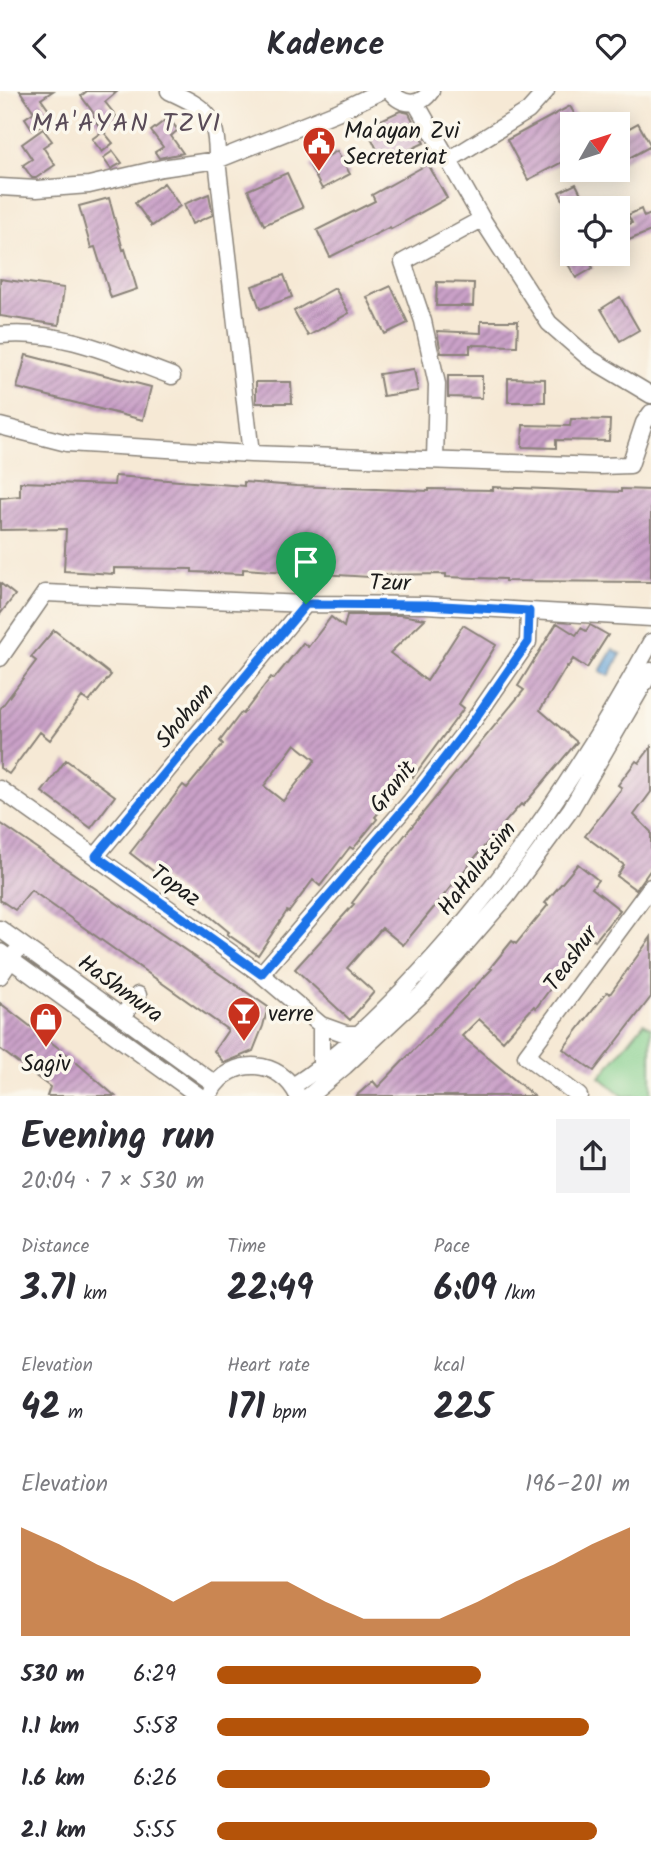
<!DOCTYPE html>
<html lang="en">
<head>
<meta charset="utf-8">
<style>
	:root { --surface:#fff; --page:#f2f2f3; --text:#2b2b33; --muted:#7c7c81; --accent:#b45309 }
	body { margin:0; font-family:Kalam,sans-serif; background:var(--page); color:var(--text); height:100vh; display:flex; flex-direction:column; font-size:26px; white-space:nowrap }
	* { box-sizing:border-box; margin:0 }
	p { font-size:23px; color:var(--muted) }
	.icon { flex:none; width:38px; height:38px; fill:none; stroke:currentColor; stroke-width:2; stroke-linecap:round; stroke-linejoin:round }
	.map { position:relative; height:1005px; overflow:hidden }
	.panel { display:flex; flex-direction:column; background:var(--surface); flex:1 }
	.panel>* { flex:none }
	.needle { width:46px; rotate:51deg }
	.buttons { position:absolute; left:560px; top:21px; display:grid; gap:14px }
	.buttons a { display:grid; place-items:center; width:70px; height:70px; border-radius:0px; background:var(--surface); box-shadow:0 4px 18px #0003; font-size:35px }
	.pin { position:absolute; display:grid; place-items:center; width:60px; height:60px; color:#fff; margin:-72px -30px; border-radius:50% 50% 50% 0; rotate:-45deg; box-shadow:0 0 7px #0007 }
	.pin .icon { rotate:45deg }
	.round { display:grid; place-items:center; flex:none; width:74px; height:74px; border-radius:0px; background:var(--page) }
	.headline { display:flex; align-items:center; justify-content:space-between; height:119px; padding:0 21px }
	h1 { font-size:38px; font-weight:700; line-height:52px }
	.figures { display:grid; grid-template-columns:repeat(3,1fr); gap:10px; height:119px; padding:7px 21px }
	.figures div { display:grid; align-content:center }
	.figures b { font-size:35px; font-weight:700 }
	.figures small { font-size:19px; font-weight:400 }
	.figures p { font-size:19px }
	.chart { height:196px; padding:14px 21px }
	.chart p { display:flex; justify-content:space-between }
	.chart svg { width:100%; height:126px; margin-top:7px; fill:var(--accent); opacity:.7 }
	ul { padding:0 21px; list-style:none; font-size:23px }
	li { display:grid; grid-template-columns:112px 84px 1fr; align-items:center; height:52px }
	li i { height:18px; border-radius:9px; background:var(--accent) }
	header { display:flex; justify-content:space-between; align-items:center; height:91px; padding:0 21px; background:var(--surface); font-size:32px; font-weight:700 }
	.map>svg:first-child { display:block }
</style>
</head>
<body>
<header><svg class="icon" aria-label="back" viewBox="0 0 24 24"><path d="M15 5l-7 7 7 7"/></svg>Kadence<svg class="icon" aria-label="heart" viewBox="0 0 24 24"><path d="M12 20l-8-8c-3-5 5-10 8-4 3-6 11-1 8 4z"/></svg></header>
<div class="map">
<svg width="651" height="1005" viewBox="0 0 651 1005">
	<defs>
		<pattern id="building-hatch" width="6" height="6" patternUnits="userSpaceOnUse" patternTransform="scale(1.75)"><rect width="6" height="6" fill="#caa1c8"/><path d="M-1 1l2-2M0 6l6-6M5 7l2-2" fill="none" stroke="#a382a2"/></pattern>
	</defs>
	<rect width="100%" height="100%" fill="#fbf7ec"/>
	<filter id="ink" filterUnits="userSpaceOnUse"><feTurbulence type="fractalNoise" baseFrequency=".0143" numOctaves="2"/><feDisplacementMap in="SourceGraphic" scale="14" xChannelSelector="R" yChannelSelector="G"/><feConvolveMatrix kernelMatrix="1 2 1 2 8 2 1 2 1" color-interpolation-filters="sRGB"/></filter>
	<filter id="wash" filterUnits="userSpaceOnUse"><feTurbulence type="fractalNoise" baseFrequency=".00686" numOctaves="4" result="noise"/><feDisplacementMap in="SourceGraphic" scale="28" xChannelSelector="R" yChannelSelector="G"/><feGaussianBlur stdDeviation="1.57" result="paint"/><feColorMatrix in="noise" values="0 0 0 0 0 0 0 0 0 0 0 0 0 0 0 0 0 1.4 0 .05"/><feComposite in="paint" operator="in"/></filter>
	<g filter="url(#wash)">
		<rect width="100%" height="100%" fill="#f6e9d5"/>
		<path fill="#82ce8c" stroke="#4f7554" stroke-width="2" d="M644 932 651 937V1005H623L600 986Z"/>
		<path fill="#66a3d7" stroke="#41607a" stroke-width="2" d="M613 558 621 563 609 585 600 580Z"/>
		<g id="blocks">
			<path fill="url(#building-hatch)" fill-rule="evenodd" d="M20 0H53L41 8 53 25 33 39 25 27 34 21Z
				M87 0H118L105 11 116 25 101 37 92 26 95 24 81 5Z
				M570 15 580 33H572V66L528 89 507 49Z
				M400 20 409 22 424 52 383 71 366 36Z
				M168 27 178 39 171 45 183 62 159 67 155 61 163 56 151 40Z
				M638 32 651 55 618 73V43Z
				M43 38 52 50 43 56 55 74 36 87H32L23 74 32 68 22 53Z
				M103 40 113 52 102 61 92 48Z
				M113 60 122 72 111 78 103 67Z
				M337 60 350 83 322 98 310 75Z
				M428 73 447 107 391 138 390 136 330 166 317 139 375 110 372 104Z
				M287 82 303 117 264 134 248 99Z
				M164 92 180 115 152 135 135 112Z
				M576 93 588 117H567L559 101Z
				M209 103 213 124 192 133 184 113Z
				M109 107 123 159 125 158 137 198 111 207 95 156 91 157 79 115Z
				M641 118 644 126 651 123V140L624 151 619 137 632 132 628 124Z
				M575 163H585L593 177 576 187 565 168Z
				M284 184 292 206 260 218 252 195Z
				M0 188 64 197 59 234 0 225Z
				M437 191 474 192 473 215H436Z
				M391 195 408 232 385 243 367 206Z
				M335 197 349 222 308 245 294 220Z
				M620 206 639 239 620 250 601 218Z
				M481 230H518L517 255 470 254V262H441L437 240 481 242Z
				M26 264 151 296 143 329 17 297Z
				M414 278 418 300 383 305 379 283Z
				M448 285H482V307L448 306Z
				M508 287 545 288V311H508Z
				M256 291H291L292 312H256Z
				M571 328 610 329 609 350 556 349V357L522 356 523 334 570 335Z
				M115 385 244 395V391L296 395 429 400V398L493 399V396L621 401V398L651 399V491L505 490V488L446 486V483L369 484V486L243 478V483L192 481V478L114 477V483L64 480 66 438 0 439V407L20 405V391L114 394Z
				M0 492 15 504 0 523Z
				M347 524H400L425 528 390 562 427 590 463 534 496 554 459 613 464 617 413 686 410 683 375 726 377 728 353 758 350 756 320 795 313 789 289 821 287 820 258 864 227 843 229 841 189 808 130 762 183 694 187 697 223 653 220 650 241 622 243 623 271 586 274 588 303 552 308 556 331 526 344 536ZM295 653 315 669 283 710 264 695Z
				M557 532 576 544 581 537 586 540 590 534 608 544 587 577 573 568 568 576 567 575 540 619 577 651 523 715 521 713 487 752 403 854 382 837 347 877 374 901 350 929 295 878 354 813 352 812 408 740 524 599 518 595Z
				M54 539 111 584 89 611 82 606 50 649 40 641 9 683 0 677V618L36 570 31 566Z
				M651 656V701L634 724 651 741V778L636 799 617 785 624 774 585 745 622 697 618 694 636 670 639 672Z
				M66 669 115 705 91 737 42 701Z
				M0 732 268 916 263 935 253 960 224 972 214 960 228 939 31 799 15 819 0 809Z
				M578 773 598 789 592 797 620 819 595 850 589 845 536 917 534 915 503 950 479 928 462 945 534 1005H356L373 990 378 996 492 878 490 877 512 850 516 853 548 814 545 812Z
				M651 846V906L594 980 563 958 607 901 610 903Z
				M0 912 69 965 115 1005H47L50 996 0 958Z"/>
		</g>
	</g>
	<g filter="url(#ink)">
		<use href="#blocks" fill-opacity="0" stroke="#898278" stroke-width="2"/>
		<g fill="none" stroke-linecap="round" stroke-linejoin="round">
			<defs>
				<path id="minor" d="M169 0C208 18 217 24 217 69L251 363
					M390 0C402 15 420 16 431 0
					M416 12 482 128 549 232 589 267 651 304
					M449 69 528 20 546 0
					M0 96 37 98 89 94 162 77 217 69 337 21 381 0
					M0 244C62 238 115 264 172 285
					M0 335 67 352 251 363 600 375 630 374 644 332 651 322
					M435 368 437 293 423 230 403 171 482 128
					M0 567 45 502 306 513 426 514 651 527
					M0 698 261 883 321 934 346 943H359
					M96 765 306 513
					M0 838 215 993
					M0 861 199 1005
					M261 883 411 710 474 629 528 551 529 520
					M0 885 16 861
					M122 926 138 904
					M321 934V975
					M293 995C335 968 370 933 405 897 504 794 583 676 651 551
					M211 1000C232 964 281 968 298 1005
					M309 1005 345 975 424 901 507 805 571 718 651 580
					M579 1005 526 965 651 796"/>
			</defs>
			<use href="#minor" stroke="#898278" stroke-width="19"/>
			<use href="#minor" stroke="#fff" stroke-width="16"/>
		</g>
	</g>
	<g fill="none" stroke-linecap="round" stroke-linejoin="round" filter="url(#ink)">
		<defs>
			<path id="route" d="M306 513 426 514 529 520 528 551 474 629 411 710 261 883 96 765Z"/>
		</defs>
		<use href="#route" stroke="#fff" stroke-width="14"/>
		<use href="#route" stroke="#1a73e8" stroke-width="9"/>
	</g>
	<defs>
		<symbol id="civic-pin" viewBox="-11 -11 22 30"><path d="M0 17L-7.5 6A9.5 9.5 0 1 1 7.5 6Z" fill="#c8321e" stroke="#fbf7ec"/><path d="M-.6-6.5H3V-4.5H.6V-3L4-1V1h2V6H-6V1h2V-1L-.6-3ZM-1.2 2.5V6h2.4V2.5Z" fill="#fff"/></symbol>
		<symbol id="bar-pin" viewBox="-11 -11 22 30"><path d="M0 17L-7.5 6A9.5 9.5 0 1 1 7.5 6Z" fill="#c8321e" stroke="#fbf7ec"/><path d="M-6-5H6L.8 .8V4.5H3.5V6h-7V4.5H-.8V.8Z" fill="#fff"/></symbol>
		<symbol id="shop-pin" viewBox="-11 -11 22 30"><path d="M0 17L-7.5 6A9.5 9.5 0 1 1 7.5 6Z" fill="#c8321e" stroke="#fbf7ec"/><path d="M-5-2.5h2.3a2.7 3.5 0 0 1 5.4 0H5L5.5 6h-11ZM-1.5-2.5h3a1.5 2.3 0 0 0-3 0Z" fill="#fff"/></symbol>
	</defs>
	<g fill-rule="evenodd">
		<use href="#civic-pin" x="300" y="33" width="38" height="52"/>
		<use href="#bar-pin" x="225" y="903" width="38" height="52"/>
		<use href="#shop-pin" x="27" y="909" width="38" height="52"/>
	</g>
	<g text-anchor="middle" stroke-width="7" stroke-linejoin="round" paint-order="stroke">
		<g font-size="23" fill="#1c1c1c" stroke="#fbf7ec" text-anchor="start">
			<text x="344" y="47">Ma'ayan Zvi<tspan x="344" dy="26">Secreteriat</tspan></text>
			<text x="268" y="930">verre</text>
			<text x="46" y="980" text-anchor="middle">Sagiv</text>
		</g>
		<g font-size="23" fill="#1c1c1c" stroke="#fbf7ec">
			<text transform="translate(390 491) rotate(1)" y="8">Tzur</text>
			<text transform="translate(184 624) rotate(-50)" y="8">Shoham</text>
			<text transform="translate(392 695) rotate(-51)" y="8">Granit</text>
			<text transform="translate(476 777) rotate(-52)" y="8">HaHalutsim</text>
			<text transform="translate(176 794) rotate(35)" y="8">Topaz</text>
			<text transform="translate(570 867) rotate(-54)" y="8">Teashur</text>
			<text transform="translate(121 897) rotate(36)" y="8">HaShmura</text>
		</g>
		<g font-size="26" letter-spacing="2" fill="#594b58" stroke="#fbf7ec">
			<text x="127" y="40">MA'AYAN TZVI</text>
		</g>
	</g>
</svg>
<div class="buttons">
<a><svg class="needle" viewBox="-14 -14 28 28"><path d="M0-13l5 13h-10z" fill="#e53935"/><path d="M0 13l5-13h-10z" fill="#7c7c81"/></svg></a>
<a><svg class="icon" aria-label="locate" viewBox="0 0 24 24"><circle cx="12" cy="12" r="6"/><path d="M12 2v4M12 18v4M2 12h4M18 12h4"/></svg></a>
</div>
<div class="pin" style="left:306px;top:513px;background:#1e9e55"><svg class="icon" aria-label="arrive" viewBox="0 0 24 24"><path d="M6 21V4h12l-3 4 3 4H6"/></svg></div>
</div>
<section class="panel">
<div class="headline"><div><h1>Evening run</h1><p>20:04 · 7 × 530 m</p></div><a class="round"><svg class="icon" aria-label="share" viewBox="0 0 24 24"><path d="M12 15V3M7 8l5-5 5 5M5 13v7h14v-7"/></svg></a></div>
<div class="figures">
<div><p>Distance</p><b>3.71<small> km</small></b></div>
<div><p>Time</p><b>22:49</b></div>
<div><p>Pace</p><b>6:09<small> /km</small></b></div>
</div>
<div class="figures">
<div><p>Elevation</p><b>42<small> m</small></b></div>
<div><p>Heart rate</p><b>171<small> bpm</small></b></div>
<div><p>kcal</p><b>225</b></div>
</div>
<div class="chart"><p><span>Elevation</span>196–201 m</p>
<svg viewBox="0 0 160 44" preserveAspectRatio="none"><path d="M0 44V6L10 12L20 19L30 25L40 32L50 25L60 25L70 25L80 32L90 38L100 38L110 38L120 32L130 25L140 19L150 12L160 6V44z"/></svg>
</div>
<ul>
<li><b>530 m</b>6:29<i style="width:64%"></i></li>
<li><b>1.1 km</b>5:58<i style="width:90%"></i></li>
<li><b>1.6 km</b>6:26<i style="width:66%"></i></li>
<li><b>2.1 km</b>5:55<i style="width:92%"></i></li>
</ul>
</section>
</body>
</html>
